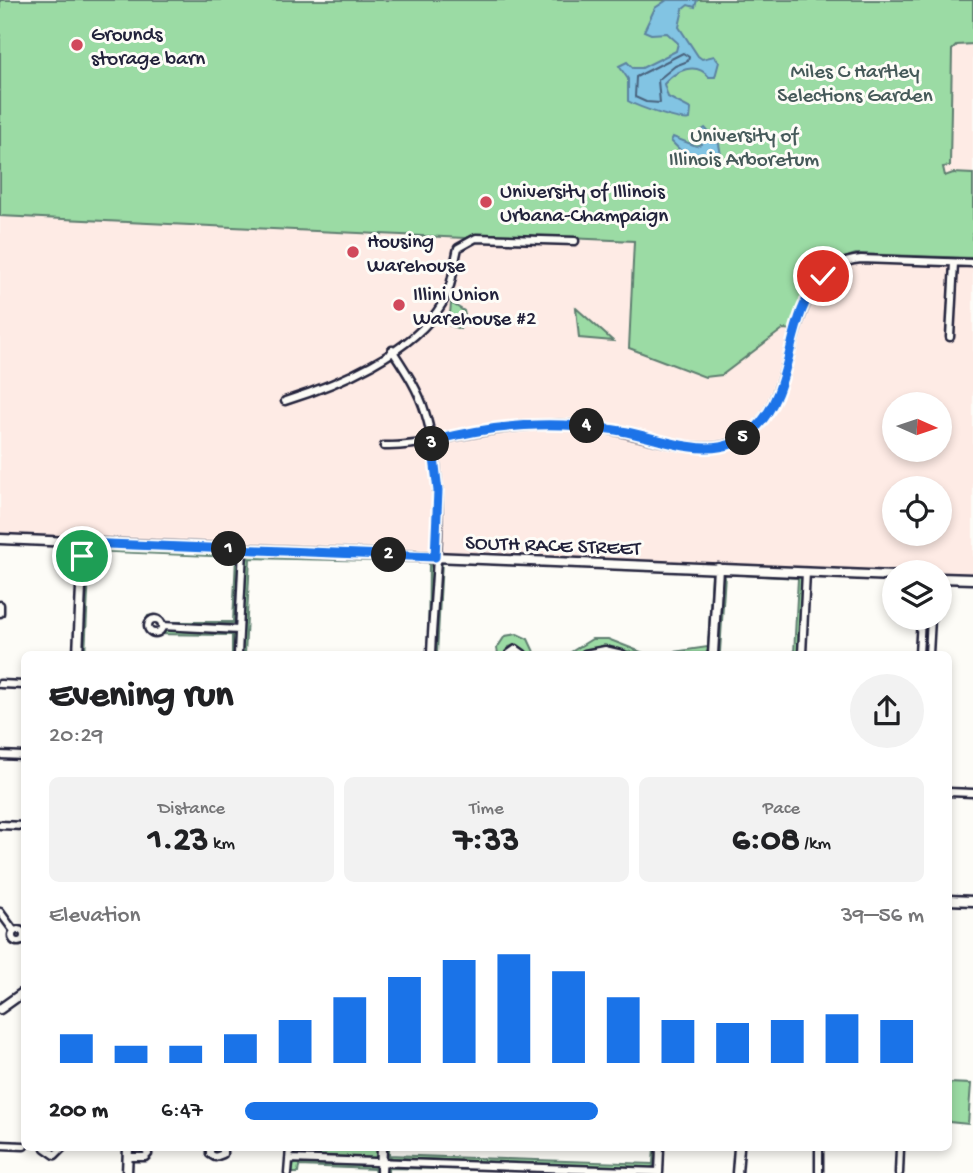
<!DOCTYPE html>
<html lang="en">
<head>
<meta charset="utf-8">
<style>
	:root { --surface:#fff; --page:#f2f2f2; --text:#202124; --muted:#757577; --accent:#1a73e8 }
	body { margin:0; font-family:"Gochi Hand",sans-serif; background:var(--page); color:var(--text); height:100vh; display:flex; flex-direction:column; font-size:26px; white-space:nowrap }
	* { box-sizing:border-box; margin:0 }
	p { font-size:23px; color:var(--muted) }
	.icon { flex:none; width:38px; height:38px; fill:none; stroke:currentColor; stroke-width:2; stroke-linecap:round; stroke-linejoin:round }
	.map { position:relative; flex:1; overflow:hidden }
	.side { position:absolute; left:21px; top:651px; width:931px; height:500px; display:flex; flex-direction:column; background:var(--surface); border-radius:10px; box-shadow:0 4px 10px #0003 }
	.side>* { flex:none }
	.needle { width:46px; rotate:93deg }
	.tools { position:absolute; left:882px; top:392px; display:grid; gap:14px }
	.tools a { display:grid; place-items:center; width:70px; height:70px; border-radius:50%; background:var(--surface); box-shadow:0 4px 10px #0003; font-size:35px }
	.pin { position:absolute; display:grid; place-items:center; width:60px; height:60px; color:#fff; margin:-30px; border:4px solid #fff; border-radius:50%; box-shadow:0 2px 7px #0007 }
	.km { position:absolute; width:35px; height:35px; margin:-18px; border-radius:50%; background:#222; color:#fff; font-size:19px; line-height:35px; text-align:center }
	.round { display:grid; place-items:center; flex:none; width:74px; height:74px; border-radius:37px; background:var(--page) }
	.overview { display:flex; align-items:center; justify-content:space-between; height:119px; padding:0 28px }
	h1 { font-size:38px; font-weight:700; line-height:52px }
	.stats { display:grid; grid-template-columns:repeat(3,1fr); gap:10px; height:119px; padding:7px 28px }
	.stats div { display:grid; align-content:center; border-radius:10px; background:var(--page); text-align:center }
	.stats b { font-size:35px; font-weight:700 }
	.stats small { font-size:19px; font-weight:400 }
	.stats p { font-size:19px }
	.chart { height:196px; padding:14px 28px }
	.chart p { display:flex; justify-content:space-between }
	.chart svg { width:100%; height:126px; margin-top:7px; stroke:var(--accent); stroke-width:6 }
	ul { padding:0 28px; list-style:none; font-size:23px }
	li { display:grid; grid-template-columns:112px 84px 1fr; align-items:center; height:52px }
	li i { height:18px; border-radius:9px; background:var(--accent) }
	.map>svg:first-child { display:block }
</style>
</head>
<body>
<div class="map">
<svg width="973" height="1173" viewBox="0 0 973 1173">
	<rect width="100%" height="100%" fill="#fdfcf7"/>
	<filter id="ink" filterUnits="userSpaceOnUse"><feTurbulence type="fractalNoise" baseFrequency=".0143" numOctaves="2"/><feDisplacementMap in="SourceGraphic" scale="14" xChannelSelector="R" yChannelSelector="G"/><feConvolveMatrix kernelMatrix="1 2 1 2 8 2 1 2 1" color-interpolation-filters="sRGB"/></filter>
	<g filter="url(#ink)">
		<path fill="#feebe5" fill-rule="evenodd" d="M0 0H973V574L0 535ZM894 404H940V450H894ZM894 488H940V534H894Z"/>
		<path fill="#9bdba4" stroke="#5e7e70" stroke-width="2" d="M0 0H973V44L957 45 952 50 950 166 943 167 945 176 953 173 973 174V258L856 254C815 266 805 292 794 330L783 329 722 375 705 377 629 348 634 241 479 234 465 238 0 216Z
			M451 303 464 311 466 320 460 329 449 325Z
			M576 308 613 341 579 338Z
			M96 545 237 553 239 561 234 623 167 624 152 616 145 625 151 634 164 629 232 633 236 638 235 654H232V635L148 634 144 624 148 616 154 615 165 622H233L236 557 90 551 85 654H81L86 552Z
			M255 552 426 559 430 562 432 569 428 654 429 562 250 558 245 654H242L245 567 249 554Z
			M440 560 713 571 711 647 706 653 660 654 708 647 712 573 442 561 437 654H433L437 573Z
			M724 572 802 577 799 654H794L798 578 725 574 720 652 717 654 721 577Z
			M517 634 528 639 535 654H525L522 648 514 645 509 647 507 654H498L497 648 505 636Z
			M592 639H608L646 654C629 654 616 646 601 647 589 648 580 654 568 654Z
			M948 1083 971 1084 968 1124 949 1122Z
			M294 1148 375 1149 379 1148 377 1157 372 1159 297 1156Z
			M385 1148H389V1155L653 1164 654 1148H657L656 1165 650 1168 392 1158 386 1155Z
			M300 1162 368 1165 377 1167 378 1173H375L374 1169 299 1166 298 1173H292L294 1164Z
			M390 1165 652 1173 388 1168V1173H384Z"/>
		<path fill="#82c4e3" stroke="#5c83a0" stroke-width="2" d="M667 0H697L695 7 688 5 683 9 679 27 698 56 702 59 714 56 719 62 715 77H709C696 61 676 70 664 84L668 97 691 109 690 119C681 122 638 107 628 101V79L619 66 627 62 633 68H642L676 51 678 43 667 33 651 34 644 31 655 8Z
			M705 128 719 144 721 155 709 161 694 164 671 141 673 137 696 146 701 144V131Z"/>
		<g fill="none" stroke-linecap="round" stroke-linejoin="round">
			<path stroke="#48637e" stroke-width="2" d="M683 53 689 57 688 61 675 66 658 80 660 103 646 102 635 97 636 77Z"/>
			<defs>
				<path id="minor" d="M950 337 954 263
					M392 350C405 370 418 389 425 412 449 489 434 576 431 654
					M285 401C336 385 413 353 442 304 453 286 453 267 458 248L476 238 575 241
					M384 446C409 447 434 440 458 436 502 428 546 421 590 426 638 432 715 468 754 430 801 385 784 265 861 259L973 263
					M0 605V613
					M148 626a7 7 0 1 1 14 0a7 7 0 1 1-14 0Z
					M162 626 239 630
					M238 654 243 549
					M509 654 516 649 523 654
					M585 654 605 650 622 654
					M802 654 806 572
					M919 654 921 618
					M929 654 931 618
					M0 684 24 685
					M0 755 24 756
					M948 792 973 793
					M0 825 24 826
					M0 912 14 931
					M12 936a6 6 0 1 1 12 0a6 6 0 1 1-12 0Z
					M0 1145 24 1146
					M45 1148 55 1155 62 1148
					M210 1148V1154L215 1157 223 1154V1148
					M128 1157H145L148 1154 145 1148
					M289 1159 659 1172
					M288 1173 290 1148
					M659 1173 660 1148
					M819 1173V1148
					M899 1173 900 1148"/>
				<path id="tertiary" d="M0 539 894 576
					M940 578 973 579
					M78 654 83 543
					M713 654 718 568
					M948 900 973 901
					M0 1009 24 992
					M127 1173 128 1148
					M381 1173 382 1148
					M737 1173 739 1148"/>
			</defs>
			<use href="#minor" stroke="#22223b" stroke-width="11"/>
			<use href="#tertiary" stroke="#22223b" stroke-width="13"/>
			<use href="#minor" stroke="#fdfcf7" stroke-width="6"/>
			<use href="#tertiary" stroke="#fdfcf7" stroke-width="8"/>
		</g>
	</g>
	<g fill="none" stroke-linecap="round" stroke-linejoin="round" filter="url(#ink)">
		<defs>
			<path id="route" d="M82 556 83 543 435 557 438 491 432 441C474 430 520 423 564 425 585 426 607 428 627 432 668 441 719 464 754 430 797 388 783 317 823 276"/>
		</defs>
		<use href="#route" stroke="#fff" stroke-width="14"/>
		<use href="#route" stroke="#1a73e8" stroke-width="9"/>
	</g>
	<g fill="#d1495b" stroke="#fdfcf7" stroke-width="2.5">
		<circle cx="77" cy="45" r="7"/>
		<circle cx="486" cy="202" r="7"/>
		<circle cx="353" cy="252" r="7"/>
		<circle cx="399" cy="305" r="7"/>
	</g>
	<g text-anchor="middle" stroke-width="6" stroke-linejoin="round" paint-order="stroke">
		<g font-size="21" fill="#22223b" stroke="#fdfcf7" text-anchor="start">
			<text x="91" y="40">Grounds<tspan x="91" dy="24">storage barn</tspan></text>
			<text x="500" y="197">University of Illinois<tspan x="500" dy="24">Urbana-Champaign</tspan></text>
			<text x="367" y="247">Housing<tspan x="367" dy="24">Warehouse</tspan></text>
			<text x="413" y="300">Illini Union<tspan x="413" dy="24">Warehouse #2</tspan></text>
		</g>
		<g font-size="21" fill="#465a5a" stroke="#fdfcf7">
			<text x="855" y="77">Miles C Hartley<tspan x="855" dy="24">Selections Garden</tspan></text>
			<text x="744" y="141">University of<tspan x="744" dy="24">Illinois Arboretum</tspan></text>
		</g>
		<g font-size="21" fill="#22223b" stroke="#fdfcf7">
			<text transform="translate(553 544) rotate(2)" y="7">SOUTH RACE STREET</text>
		</g>
	</g>
</svg>
<div class="tools">
<a><svg class="needle" viewBox="-14 -14 28 28"><path d="M0-13l5 13h-10z" fill="#e53935"/><path d="M0 13l5-13h-10z" fill="#757577"/></svg></a>
<a><svg class="icon" aria-label="locate" viewBox="0 0 24 24"><circle cx="12" cy="12" r="6"/><path d="M12 2v4M12 18v4M2 12h4M18 12h4"/></svg></a>
<a><svg class="icon" aria-label="layers" viewBox="0 0 24 24"><path d="M12 4l9 5-9 5-9-5zM3 14l9 5 9-5"/></svg></a>
</div>
<div class="pin" style="left:82px;top:556px;background:#1e9e55"><svg class="icon" aria-label="arrive" viewBox="0 0 24 24"><path d="M6 21V4h12l-3 4 3 4H6"/></svg></div>
<div class="pin" style="left:823px;top:276px;background:#d93025"><svg class="icon" aria-label="check" viewBox="0 0 24 24"><path d="M5 12l5 5 9-10"/></svg></div>
<b class="km" style="left:229px;top:549px">1</b>
<b class="km" style="left:389px;top:555px">2</b>
<b class="km" style="left:432px;top:444px">3</b>
<b class="km" style="left:587px;top:426px">4</b>
<b class="km" style="left:743px;top:438px">5</b>
<section class="side">
<div class="overview"><div><h1>Evening run</h1><p>20:29</p></div><a class="round"><svg class="icon" aria-label="share" viewBox="0 0 24 24"><path d="M12 15V3M7 8l5-5 5 5M5 13v7h14v-7"/></svg></a></div>
<div class="stats">
<div><p>Distance</p><b>1.23<small> km</small></b></div>
<div><p>Time</p><b>7:33</b></div>
<div><p>Pace</p><b>6:08<small> /km</small></b></div>
</div>
<div class="chart"><p><span>Elevation</span>39–56 m</p>
<svg viewBox="0 0 160 44" preserveAspectRatio="none"><path d="M5 44V34M15 44V38M25 44V38M35 44V34M45 44V29M55 44V21M65 44V14M75 44V8M85 44V6M95 44V12M105 44V21M115 44V29M125 44V30M135 44V29M145 44V27M155 44V29"/></svg>
</div>
<ul>
<li><b>200 m</b>6:47<i style="width:52%"></i></li>
</ul>
</section>
</div>
</body>
</html>
